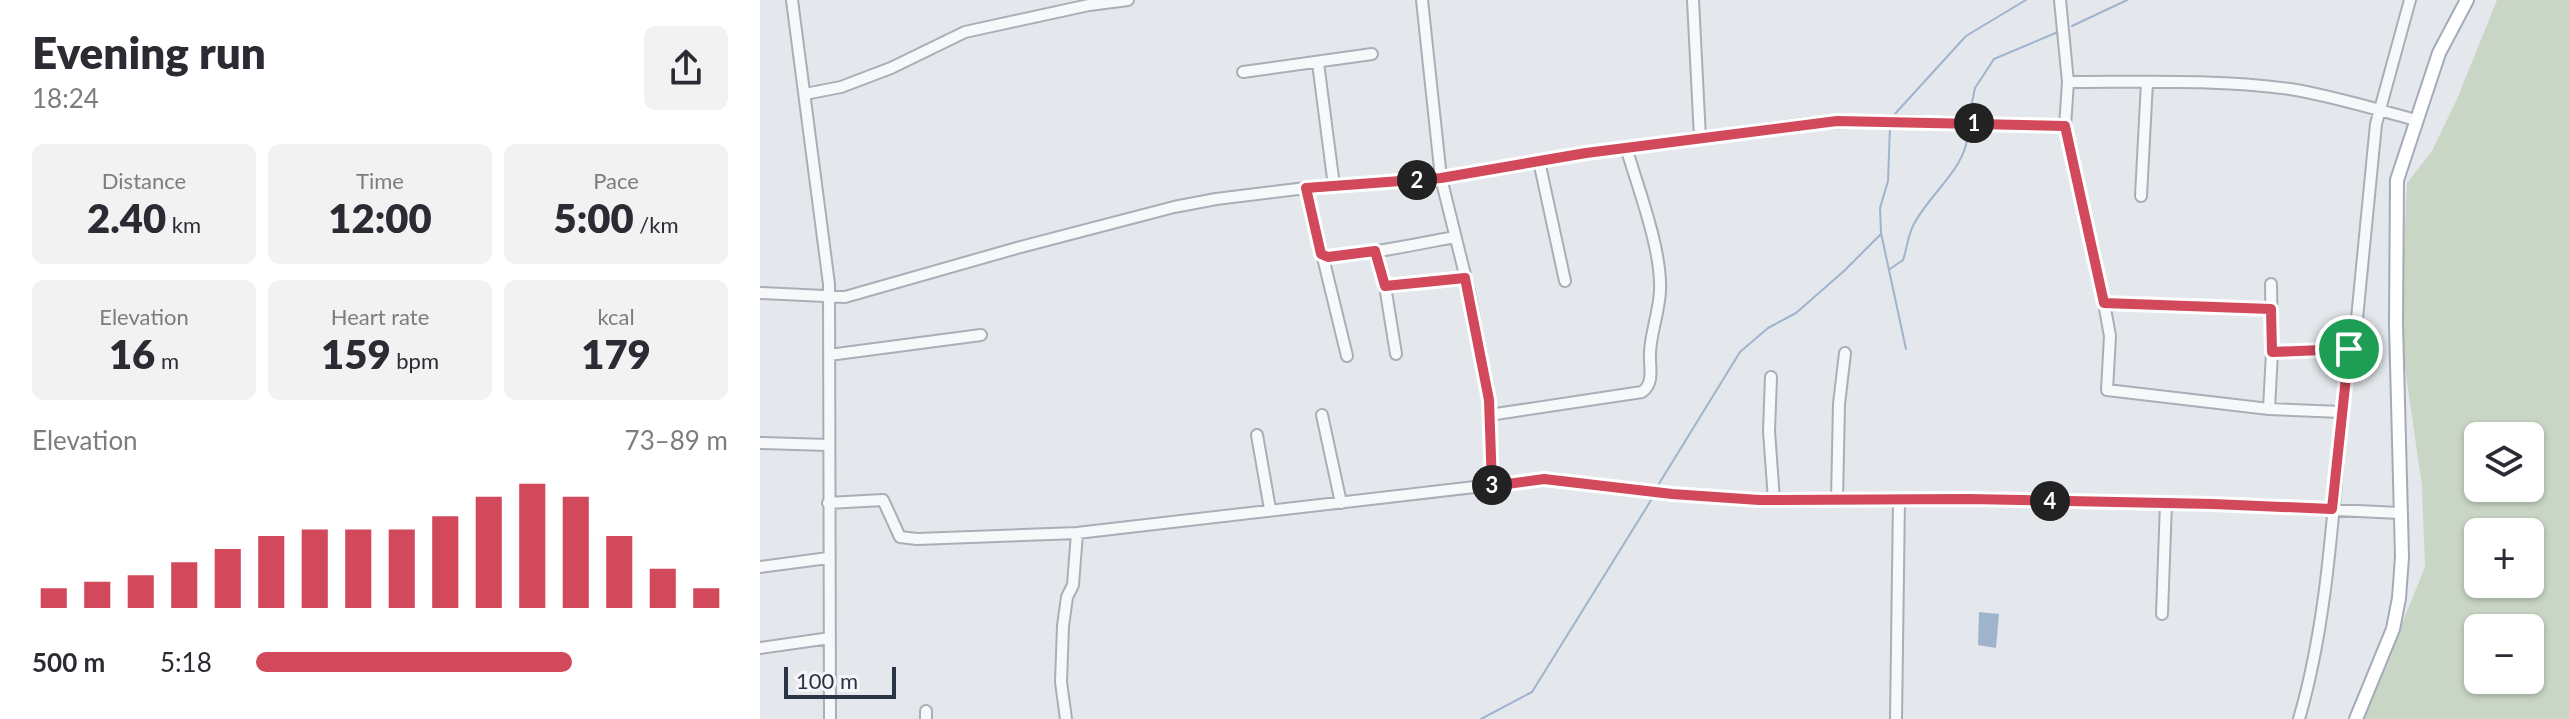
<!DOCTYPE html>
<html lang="en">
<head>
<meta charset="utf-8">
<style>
	:root { --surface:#fff; --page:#f2f2f3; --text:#2b2b33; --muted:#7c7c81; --accent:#d1495b }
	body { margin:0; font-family:Lato,sans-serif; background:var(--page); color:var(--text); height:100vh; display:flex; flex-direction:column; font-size:30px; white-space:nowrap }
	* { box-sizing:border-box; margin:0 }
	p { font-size:26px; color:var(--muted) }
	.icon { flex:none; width:44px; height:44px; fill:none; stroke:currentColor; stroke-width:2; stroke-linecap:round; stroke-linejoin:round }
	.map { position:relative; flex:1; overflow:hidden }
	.details { display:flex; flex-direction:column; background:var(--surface); width:760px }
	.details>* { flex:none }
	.tools { position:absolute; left:1704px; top:422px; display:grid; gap:16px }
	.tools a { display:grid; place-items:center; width:80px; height:80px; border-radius:12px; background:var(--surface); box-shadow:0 2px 6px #0004; font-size:40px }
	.scale { position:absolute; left:24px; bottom:20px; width:112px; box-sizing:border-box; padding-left:8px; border:4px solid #2b3445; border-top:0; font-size:22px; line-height:28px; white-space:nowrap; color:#2b3445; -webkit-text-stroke:6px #f4f6f9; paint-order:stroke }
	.pin { position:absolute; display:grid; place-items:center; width:68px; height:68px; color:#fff; margin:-34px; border:4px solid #fff; border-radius:50%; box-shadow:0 2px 8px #0007 }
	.km { position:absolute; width:40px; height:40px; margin:-20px; border-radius:50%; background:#222; color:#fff; font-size:22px; line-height:40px; text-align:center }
	.round { display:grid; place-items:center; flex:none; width:84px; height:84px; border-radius:12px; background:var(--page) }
	.overview { display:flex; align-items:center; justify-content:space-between; height:136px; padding:0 32px }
	h1 { font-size:44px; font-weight:800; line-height:60px }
	.figures { display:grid; grid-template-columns:repeat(3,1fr); gap:12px; height:136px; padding:8px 32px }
	.figures div { display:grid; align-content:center; border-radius:12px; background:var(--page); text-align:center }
	.figures b { font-size:40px; font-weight:800 }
	.figures small { font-size:22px; font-weight:400 }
	.figures p { font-size:22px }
	.chart { height:224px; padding:16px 32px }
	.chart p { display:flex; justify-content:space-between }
	.chart svg { width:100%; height:144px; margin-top:8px; stroke:var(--accent); stroke-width:6 }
	ul { padding:0 32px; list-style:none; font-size:26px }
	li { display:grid; grid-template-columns:128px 96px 1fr; align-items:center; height:60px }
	li i { height:20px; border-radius:10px; background:var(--accent) }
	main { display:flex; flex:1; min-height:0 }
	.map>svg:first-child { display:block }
</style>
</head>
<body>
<main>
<section class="details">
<div class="overview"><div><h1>Evening run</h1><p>18:24</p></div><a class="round"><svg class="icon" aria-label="share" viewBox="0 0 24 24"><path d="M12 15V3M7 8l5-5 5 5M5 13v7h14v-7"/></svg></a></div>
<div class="figures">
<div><p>Distance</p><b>2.40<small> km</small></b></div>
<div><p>Time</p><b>12:00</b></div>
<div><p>Pace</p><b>5:00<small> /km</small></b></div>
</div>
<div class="figures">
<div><p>Elevation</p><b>16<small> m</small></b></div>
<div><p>Heart rate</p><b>159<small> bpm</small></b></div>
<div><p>kcal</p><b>179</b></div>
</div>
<div class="chart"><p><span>Elevation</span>73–89 m</p>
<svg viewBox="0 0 160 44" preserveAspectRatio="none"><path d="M5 44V38M15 44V36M25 44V34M35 44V30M45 44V26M55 44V22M65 44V20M75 44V20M85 44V20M95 44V16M105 44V10M115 44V6M125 44V10M135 44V22M145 44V32M155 44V38"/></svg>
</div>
<ul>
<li><b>500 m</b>5:18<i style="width:67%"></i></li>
</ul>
</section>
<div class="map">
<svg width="1809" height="719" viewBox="0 0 1809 719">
	<rect width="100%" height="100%" fill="#e4e7ec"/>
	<path fill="#c9d6c5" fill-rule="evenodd" d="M1737 0H1809V719H1603L1665 567 1662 486 1640 333 1647 183 1672 151 1697 99ZM1718 436H1770V488H1718ZM1718 532H1770V584H1718ZM1718 628H1770V680H1718Z"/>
	<path fill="#9fb4cc" d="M1219 612 1239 614 1236 648 1218 645Z"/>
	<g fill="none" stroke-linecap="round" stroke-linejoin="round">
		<path stroke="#9fb4cc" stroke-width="2" d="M1312 26 1367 0
			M1133 116 1206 36 1266 0
			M1209 117 1215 88 1234 59 1298 32
			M1130 126 1128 181 1120 208 1121 233 1146 349
			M1130 269 1143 260C1147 249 1148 234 1154 224 1170 193 1206 169 1208 133
			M897 487 980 352 1008 328 1036 313 1084 271 1121 234
			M721 719 772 692 893 497"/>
		<defs>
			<path id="minor" d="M32 0 69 284 70 719
				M662 0 681 178 709 291 729 400 732 486
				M933 0 940 138
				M1300 0 1308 82
				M558 63 574 186
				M483 72 612 54
				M45 94 81 87 131 68 205 32 329 5 368 0
				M1305 126 1344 303 1511 309
				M779 161 805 281
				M546 188 587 356
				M1381 196 1387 82
				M615 251 625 286 705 278
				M561 254C577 262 671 241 695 237
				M1511 284 1512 352 1589 349
				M625 286 636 354
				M0 293 85 297 257 248 414 207 456 199 546 188 681 178 826 153 1053 123 1130 121 1305 126 1308 82C1382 82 1458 79 1530 89 1573 96 1615 109 1656 120
				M1344 303 1350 336 1347 390 1509 409 1581 412
				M69 355 221 335
				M1011 377 1009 431 1014 500
				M1509 409 1512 352
				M562 415 581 503
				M729 415 882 392C895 383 889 366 890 352 891 332 899 312 900 291 902 250 878 188 866 147
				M497 435 510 509
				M0 443 68 445
				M1077 499 1079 404 1085 353
				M68 503 123 500 140 537 157 539 317 533 784 479 912 494 999 500 1208 499 1453 504 1639 513
				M0 567 68 558
				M1402 614 1406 503
				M0 648 70 638
				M166 719V711
				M306 719 301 682 303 626 307 597 313 585 317 533
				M1136 719 1139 499
				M1539 719C1573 603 1574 470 1589 349H1594L1616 124 1650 0"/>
			<path id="major" d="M1596 719 1633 629 1639 598 1642 557 1636 324 1637 180 1679 53 1707 0"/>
		</defs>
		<use href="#minor" stroke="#a9aeb7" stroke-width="14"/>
		<use href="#major" stroke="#a3abb8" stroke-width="16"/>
		<use href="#minor" stroke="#f7f8fa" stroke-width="10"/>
		<use href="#major" stroke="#fff" stroke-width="12"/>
	</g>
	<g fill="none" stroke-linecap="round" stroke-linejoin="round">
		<defs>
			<path id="route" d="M1077 121 1305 126 1344 303 1511 309 1512 352 1589 349 1572 509 1453 504 1208 499 999 500 912 494 784 479 732 486 729 400 705 278 625 286 615 251 568 257 561 254 546 188 681 178 826 153Z"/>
		</defs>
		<use href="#route" stroke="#fff" stroke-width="16"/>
		<use href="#route" stroke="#d1495b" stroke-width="10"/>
	</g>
</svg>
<div class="tools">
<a><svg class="icon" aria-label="layers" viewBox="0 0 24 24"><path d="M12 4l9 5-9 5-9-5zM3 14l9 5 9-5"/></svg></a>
<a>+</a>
<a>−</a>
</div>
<div class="scale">100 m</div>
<div class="pin" style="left:1589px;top:349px;background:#1e9e55"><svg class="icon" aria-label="arrive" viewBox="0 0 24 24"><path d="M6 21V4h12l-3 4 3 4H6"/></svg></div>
<b class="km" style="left:1214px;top:123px">1</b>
<b class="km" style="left:657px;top:180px">2</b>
<b class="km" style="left:732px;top:485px">3</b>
<b class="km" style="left:1290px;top:501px">4</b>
</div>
</main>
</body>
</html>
